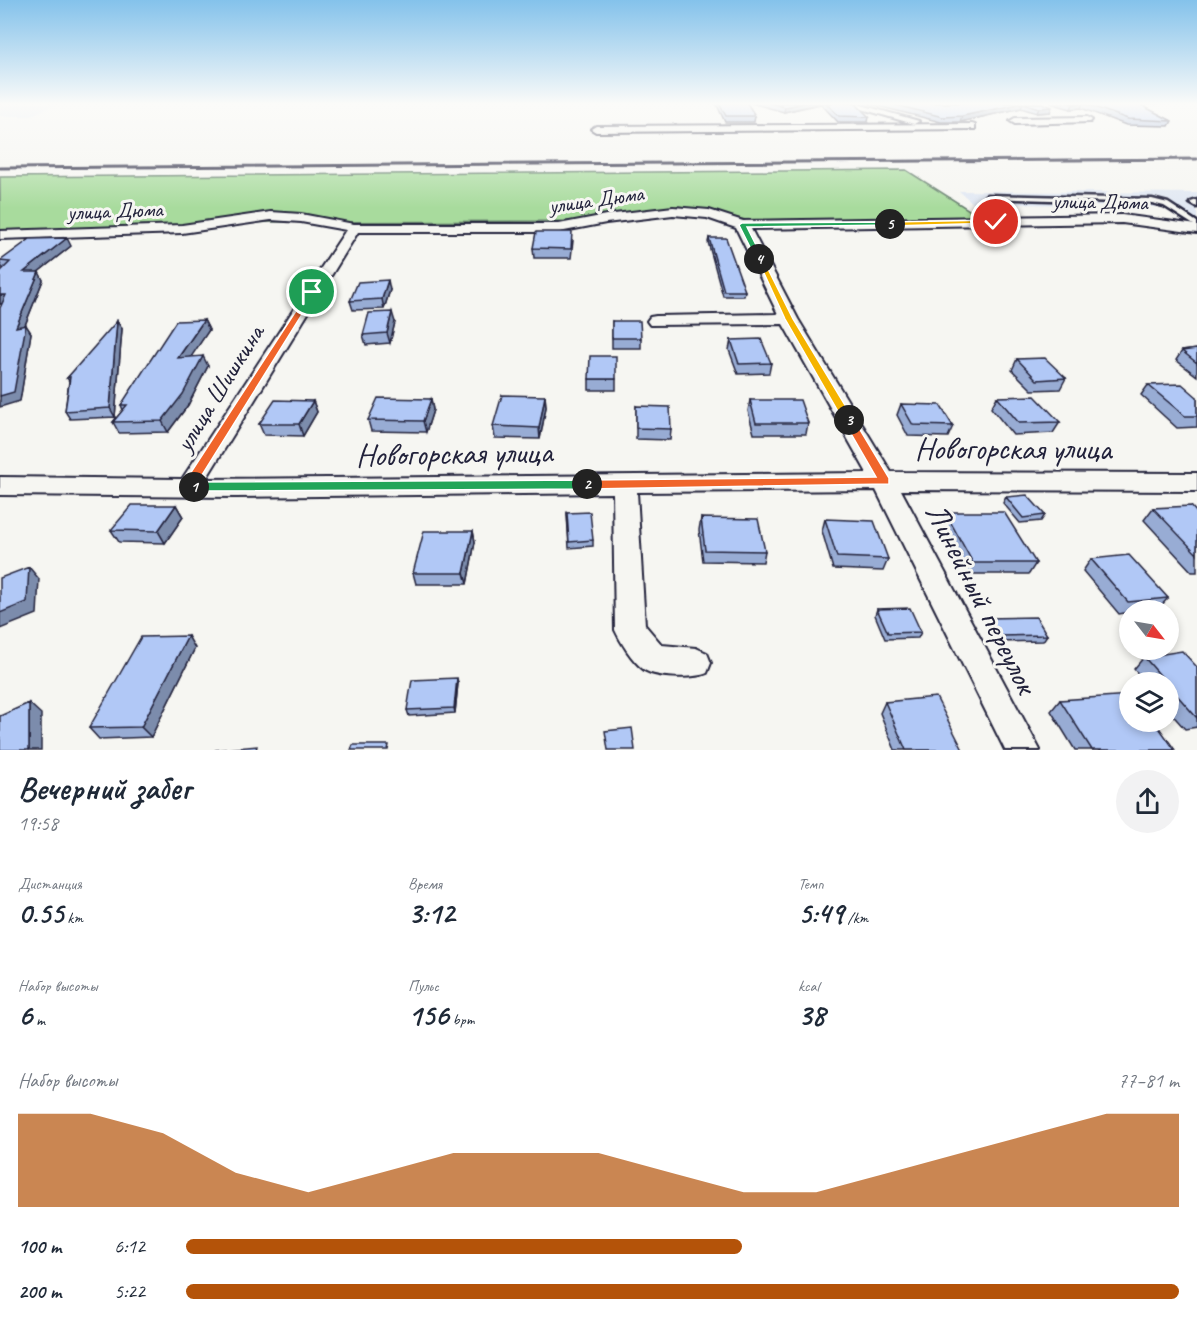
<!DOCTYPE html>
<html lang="ru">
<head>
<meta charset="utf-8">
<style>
	:root { --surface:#fff; --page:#f2f2f3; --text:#1f2937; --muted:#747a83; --accent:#b45309 }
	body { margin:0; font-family:Caveat,sans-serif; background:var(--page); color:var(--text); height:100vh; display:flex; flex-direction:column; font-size:22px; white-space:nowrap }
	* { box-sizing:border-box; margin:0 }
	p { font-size:20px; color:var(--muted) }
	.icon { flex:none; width:33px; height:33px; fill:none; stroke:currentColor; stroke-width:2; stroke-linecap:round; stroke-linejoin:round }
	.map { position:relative; height:750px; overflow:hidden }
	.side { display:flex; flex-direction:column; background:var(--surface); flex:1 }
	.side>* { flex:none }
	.needle { width:39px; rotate:121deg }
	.fabs { position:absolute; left:1119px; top:600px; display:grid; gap:12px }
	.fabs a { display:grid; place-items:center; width:60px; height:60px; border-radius:50%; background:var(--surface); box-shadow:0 3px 9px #0003; font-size:30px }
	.pin { position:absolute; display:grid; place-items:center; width:51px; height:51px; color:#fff; margin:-26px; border:3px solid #fff; border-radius:50%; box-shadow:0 2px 6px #0007 }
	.km { position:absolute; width:30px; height:30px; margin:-15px; border-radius:50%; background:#222; color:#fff; font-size:16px; line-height:30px; text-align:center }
	.round { display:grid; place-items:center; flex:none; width:63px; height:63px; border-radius:32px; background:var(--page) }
	.headline { display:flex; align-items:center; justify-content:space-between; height:102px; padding:0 18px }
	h1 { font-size:33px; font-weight:700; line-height:45px }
	.metrics { display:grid; grid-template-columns:repeat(3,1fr); gap:9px; height:102px; padding:6px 18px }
	.metrics div { display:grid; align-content:center }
	.metrics b { font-size:30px; font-weight:700 }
	.metrics small { font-size:16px; font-weight:400 }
	.metrics p { font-size:16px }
	.chart { height:168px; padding:12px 18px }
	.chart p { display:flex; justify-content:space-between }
	.chart svg { width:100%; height:108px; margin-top:6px; fill:var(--accent); opacity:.7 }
	ul { padding:0 18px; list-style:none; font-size:20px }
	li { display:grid; grid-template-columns:96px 72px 1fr; align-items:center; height:45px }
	li i { height:15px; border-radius:8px; background:var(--accent) }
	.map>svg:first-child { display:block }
</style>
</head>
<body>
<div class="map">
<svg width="1197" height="750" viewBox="0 0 1197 750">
	<rect width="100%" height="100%" fill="#f6f6f2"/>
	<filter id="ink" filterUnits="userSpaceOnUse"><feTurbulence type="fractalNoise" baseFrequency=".0167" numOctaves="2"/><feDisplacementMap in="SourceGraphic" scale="12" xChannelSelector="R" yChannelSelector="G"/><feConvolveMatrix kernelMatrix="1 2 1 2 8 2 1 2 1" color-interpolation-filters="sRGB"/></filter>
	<g filter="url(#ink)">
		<path fill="#e1e8f3" d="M0 103H60L29 116H0Z
			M959 191 1197 193V222L1165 207 973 203Z"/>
		<path fill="#a8db9d" stroke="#657e6c" stroke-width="1.5" d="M906 170 985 220 751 221 679 206 580 221 271 222 0 235V177Z"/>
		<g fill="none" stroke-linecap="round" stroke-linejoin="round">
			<defs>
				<path id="service" d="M987 195 1152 199 1168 203 1197 222V227L1164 206 1152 203 985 198V196Z
					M1197 200V207L1190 203 1191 202Z"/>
				<path id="minor" d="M841 103H854L919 121 914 124Z
					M1087 117 1092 120 1090 122 1015 124 1010 121 1015 118Z
					M972 124 975 125V129L596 132 591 129 596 126Z
					M673 207 709 210 743 221 1122 215 1197 225V233L1122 223 751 229 798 319 891 472 1197 473V491L901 490 1040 750H1005L876 490 637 492 645 625 662 645 696 648 707 653 711 663 707 673C694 679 654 678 643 669 632 660 621 643 615 630L613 493 235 497 0 495V477L182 479 346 230 301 222 271 220 182 233 0 239V231L182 225 271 212 301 214 354 224H559L606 215ZM673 215 707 218 736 228 778 314 656 316 650 317 647 321 650 325 783 324 867 473 206 479 358 232H559L606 223Z"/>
			</defs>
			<use href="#service" stroke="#22223b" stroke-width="5"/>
			<use href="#minor" stroke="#22223b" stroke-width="4"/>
			<use href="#service" fill="#f6f6f2" fill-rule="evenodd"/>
			<use href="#minor" fill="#f6f6f2" fill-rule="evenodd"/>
			<path stroke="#22223b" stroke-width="2" d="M1046 160 1197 159"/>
			<path stroke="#22223b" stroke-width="3" d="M0 168 1197 159"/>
		</g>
		<path fill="#98acd4" stroke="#22223b" stroke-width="1.5" d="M716 103H747L755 116 754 122H725Z
			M751 103H851L869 117 868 122H838L821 104 784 112Z
			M866 103H1042L1050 112 1037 113 1021 108 960 122H941Z
			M1050 103H1190L1141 105 1172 121 1169 126 1126 125 1081 108 1071 109Z
			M709 238 745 291 744 296H723L708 242Z
			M573 241 571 258H534L533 248Z
			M71 246 38 272 43 280 25 325 31 333 20 401 2 304H0V272L3 269 0 264V261Z
			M390 290 384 309 353 310 350 301Z
			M204 320 209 330 190 357 208 366 188 405 168 432 119 433 113 422 123 410 121 405Z
			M612 321 641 338V348H612Z
			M395 322 390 343 366 345 363 335Z
			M122 329 115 417 70 419 65 411 69 381 67 378Z
			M731 340 771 363 769 373 738 374 729 350Z
			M1197 349V376L1176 360 1182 351Z
			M1017 359 1066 378 1060 389 1032 390 1012 370Z
			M589 379H616V390H589Z
			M1148 385 1197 397V427L1177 428 1141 395Z
			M545 396 546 407 540 439 495 438 493 426Z
			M997 397 1060 422 1053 433 1013 435 991 408Z
			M431 399 433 410 426 432 371 431 368 420Z
			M750 400 808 423 806 434H754L748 411Z
			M313 401 317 412 303 436 264 435 259 424Z
			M901 404 953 426 948 437 908 436 897 415Z
			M636 406 671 429 670 440 636 439Z
			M1006 497 1045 515 1041 521 1020 523 1003 503Z
			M176 505 183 517 165 543 119 542 111 530Z
			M1153 508 1197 513V572H1192L1144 520Z
			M945 512 1036 563 1029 574H966L939 523Z
			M567 513 593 540V546L569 548Z
			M701 518 765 551 763 562 703 561 699 530Z
			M825 519 888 559 883 571 833 569 822 531Z
			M473 531 475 542 467 584H416L413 573Z
			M1091 559 1168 598 1158 609 1130 610V612L1119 614 1083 571Z
			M877 609 921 632 918 638 885 639 875 615Z
			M989 618 1047 635 1043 641 996 642 986 624Z
			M195 648 151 737 99 739 89 728Z
			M1144 657 1197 667V727L1185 729 1168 710V682H1145L1134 669Z
			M458 683 455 713 409 716 407 710Z
			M1060 700 1175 750H1075L1051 711Z
			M885 702 963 750H895L880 713Z"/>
		<path fill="#7c8cac" stroke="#22223b" stroke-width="1.5" d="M804 103H821L784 112 785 107Z
			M1023 103 1021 108 960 122 962 116Z
			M1083 103 1081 108 1071 109 1073 104Z
			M1052 107 1050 112 1037 113 1039 108Z
			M67 238 71 246 28 280 24 272Z
			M39 272 43 280 21 335 16 327Z
			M388 280 390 290 384 309 382 299Z
			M0 295H6L11 303 0 304Z
			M392 312 395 322 390 343 387 333Z
			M204 320 209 330 183 369 178 358Z
			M117 321 122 329 115 417 110 408Z
			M26 325 31 333 20 401 0 407V396Z
			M203 356 208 366 188 405 168 432 162 421Z
			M545 396 546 407 540 439 539 428Z
			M431 399 433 410 426 432 423 421Z
			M313 401 317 412 303 436 299 424Z
			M176 505 183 517 165 543 158 531Z
			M473 531 475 542 467 584 464 573Z
			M29 567 39 579 37 614 0 629V613Z
			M188 636 195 648 151 737 141 727Z
			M457 678 458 683 455 713 454 708Z
			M29 703 41 714V750H29Z"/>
		<path fill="#b1c8f6" stroke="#22223b" stroke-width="1.5" d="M719 103H747L755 116H726Z
			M769 103H804L785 107Z
			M826 103H851L856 104 869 117 839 116Z
			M888 103H1042L1052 107 1039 108 1023 103 962 116 943 117Z
			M1069 103H1137L1172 121 1128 119 1083 103 1073 104Z
			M536 232H572L571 249 533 248Z
			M67 238 24 272H39L16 327 26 325 14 392 0 396V308L6 295H0V272L10 262 0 261 30 239Z
			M709 238H726L745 291H724Z
			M388 280 382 299 350 301 358 282Z
			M392 312 387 333 363 335 369 313Z
			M204 320 178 358 203 356 183 394 162 421 113 422 127 405H121L176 321Z
			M117 321 110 408 65 411 70 377 67 378Z
			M612 321H640L641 338H612Z
			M761 339 771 363 739 364 731 340Z
			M1197 349V363L1182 351Z
			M590 356H616V379H589Z
			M1045 358 1066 378 1037 380 1017 359Z
			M1182 384 1197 397V416H1185L1148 385Z
			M502 395 545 396 539 428 493 426Z
			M1035 396 1060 422 1019 423 997 397Z
			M378 398 431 399 423 421 368 420Z
			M275 400 313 401 299 424H259Z
			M750 400H800L808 423H756Z
			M901 404 940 405 953 426 913 425Z
			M636 406 670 407 671 429 636 428Z
			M1027 495 1045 515 1023 518 1006 497Z
			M132 505H176L158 531 111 530Z
			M1191 506 1197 513V554L1153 508Z
			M590 512 593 540 569 542 567 513Z
			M945 512H1004L1036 563H973Z
			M701 518 758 519 765 551 705 550Z
			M825 519 874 521 888 559 837 557Z
			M424 531H473L464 573H413Z
			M1129 555 1168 598 1128 602 1091 559Z
			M29 567 27 602 0 613V578Z
			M910 608 921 632 888 633 877 609Z
			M1036 617 1047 635 1000 636 989 618Z
			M188 636 141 727 89 728 141 637Z
			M1182 651 1197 667V718L1168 685V682H1166L1144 657Z
			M457 678 454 708 407 710 412 680Z
			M1130 695V722H1155L1175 750H1092L1060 700Z
			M936 697 963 750H906L885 702Z
			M29 703V750H0V716Z
			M632 728 635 750H608L605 731Z
			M353 745H389L388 750H351Z
			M257 746 256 750H215Z"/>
	</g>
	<linearGradient id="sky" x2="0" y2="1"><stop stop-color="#84c2eb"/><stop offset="0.5" stop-color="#fbfbf9"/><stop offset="1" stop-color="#fbfbf9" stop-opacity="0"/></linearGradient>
	<rect width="1197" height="208" fill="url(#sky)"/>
	<path fill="#f0652b" stroke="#fff" stroke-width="1.5" d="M309 291 316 292 197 483 200 487 198 490H184V483Z"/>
	<path fill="#22a559" stroke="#fff" stroke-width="1.5" d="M587 480 593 484 587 489 194 491 188 487 194 482Z"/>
	<path fill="#f0652b" stroke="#fff" stroke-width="1.5" d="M849 417 853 418 889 478V484L587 489 581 484 587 480 876 477 843 420Z"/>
	<path fill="#f5b400" stroke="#fff" stroke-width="1.5" d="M757 258 763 259 793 319 854 420 853 423H845L843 420 785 319Z"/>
	<path fill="#22a559" stroke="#fff" stroke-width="1.5" d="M890 222 893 225 747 227 763 259 759 262 756 259 739 225 742 223Z"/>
	<path fill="#f5b400" stroke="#fff" stroke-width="1.5" d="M996 220 998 223 890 226 887 224 890 222Z"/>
	<g text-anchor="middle" stroke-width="6" stroke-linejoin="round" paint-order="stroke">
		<g font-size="22" fill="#22223b" stroke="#f6f6f2">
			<text transform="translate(596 199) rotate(-8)" y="8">улица Дюма</text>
			<text transform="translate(1100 201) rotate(1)" y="8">улица Дюма</text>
			<text transform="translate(115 210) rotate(-2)" y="8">улица Дюма</text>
		</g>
		<g font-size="26" fill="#22223b" stroke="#f6f6f2">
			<text transform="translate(219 388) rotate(-58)" y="9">улица Шишкина</text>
		</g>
		<g font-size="32" fill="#22223b" stroke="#f6f6f2">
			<text x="1013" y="459">Новогорская улица</text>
			<text transform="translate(454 453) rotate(-1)" y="11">Новогорская улица</text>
			<text transform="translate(982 598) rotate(63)" y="11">Линейный переулок</text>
		</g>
	</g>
</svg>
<div class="fabs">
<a><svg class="needle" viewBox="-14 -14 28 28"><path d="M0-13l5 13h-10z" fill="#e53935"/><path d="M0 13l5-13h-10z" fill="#747a83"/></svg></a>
<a><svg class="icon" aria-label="layers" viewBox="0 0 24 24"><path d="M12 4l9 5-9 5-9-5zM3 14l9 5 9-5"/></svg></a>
</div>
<div class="pin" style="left:312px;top:292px;background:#1e9e55"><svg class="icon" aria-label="arrive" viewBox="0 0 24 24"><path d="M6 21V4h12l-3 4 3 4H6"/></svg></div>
<div class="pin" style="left:996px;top:222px;background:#d93025"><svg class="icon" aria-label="check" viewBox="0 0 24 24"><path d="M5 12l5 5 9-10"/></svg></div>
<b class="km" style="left:194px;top:487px">1</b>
<b class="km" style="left:587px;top:484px">2</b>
<b class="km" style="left:849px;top:420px">3</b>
<b class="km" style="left:759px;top:259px">4</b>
<b class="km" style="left:890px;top:224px">5</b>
</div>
<section class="side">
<div class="headline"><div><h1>Вечерний забег</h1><p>19:58</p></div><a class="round"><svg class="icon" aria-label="share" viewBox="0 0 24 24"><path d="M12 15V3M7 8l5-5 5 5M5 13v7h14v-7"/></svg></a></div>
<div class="metrics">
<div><p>Дистанция</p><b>0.55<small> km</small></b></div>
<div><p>Время</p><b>3:12</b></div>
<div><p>Темп</p><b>5:49<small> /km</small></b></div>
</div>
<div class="metrics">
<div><p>Набор высоты</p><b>6<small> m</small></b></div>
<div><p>Пульс</p><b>156<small> bpm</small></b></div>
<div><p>kcal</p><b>38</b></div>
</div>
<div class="chart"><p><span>Набор высоты</span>77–81 m</p>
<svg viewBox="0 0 160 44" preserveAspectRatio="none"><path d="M0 44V6L10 6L20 14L30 30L40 38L50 30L60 22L70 22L80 22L90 30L100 38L110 38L120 30L130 22L140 14L150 6L160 6V44z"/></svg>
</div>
<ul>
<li><b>100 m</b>6:12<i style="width:56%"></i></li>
<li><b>200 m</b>5:22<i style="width:100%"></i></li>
</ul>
</section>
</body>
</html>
